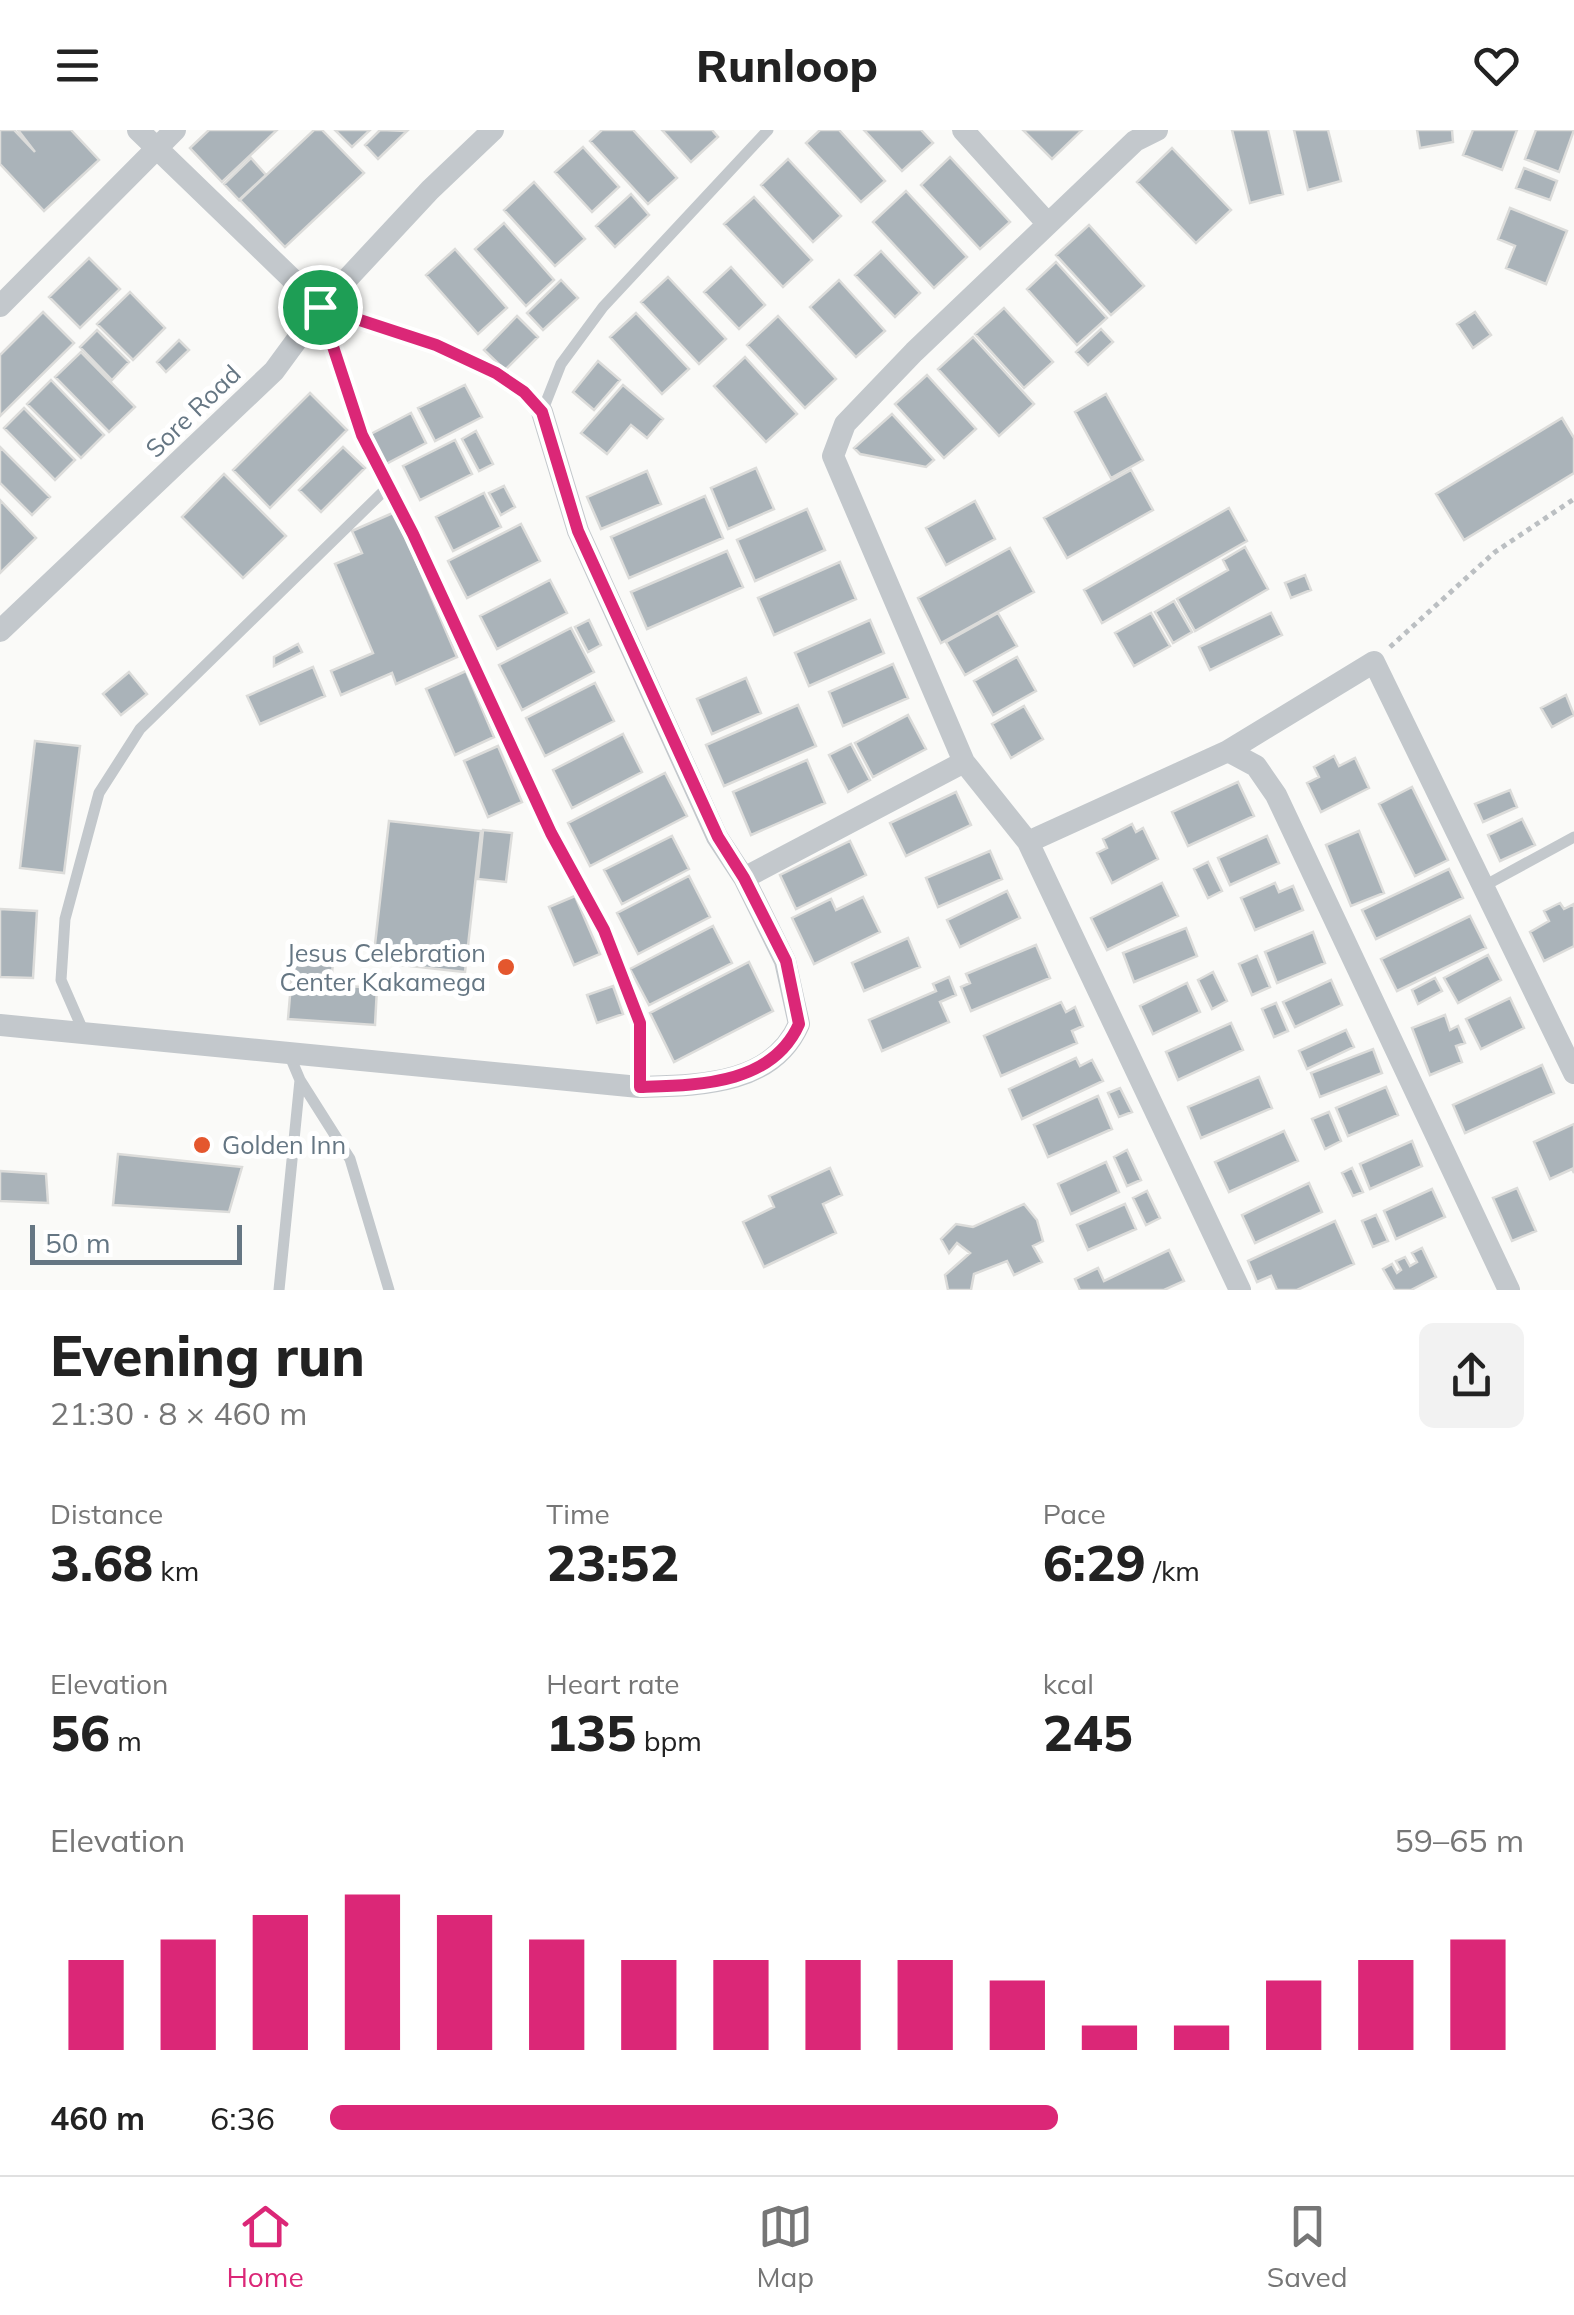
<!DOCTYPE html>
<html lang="en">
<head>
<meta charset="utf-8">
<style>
	:root { --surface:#fff; --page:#f2f2f2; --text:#222; --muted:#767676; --line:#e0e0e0; --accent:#db2777 }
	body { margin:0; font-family:Mulish,sans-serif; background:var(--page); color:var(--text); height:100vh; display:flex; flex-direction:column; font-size:38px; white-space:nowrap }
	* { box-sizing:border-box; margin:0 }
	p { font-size:32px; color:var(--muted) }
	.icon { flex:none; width:55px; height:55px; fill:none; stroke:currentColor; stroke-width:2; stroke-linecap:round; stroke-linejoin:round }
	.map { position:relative; height:1160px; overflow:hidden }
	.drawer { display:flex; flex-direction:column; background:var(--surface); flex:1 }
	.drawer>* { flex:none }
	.scale { position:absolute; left:30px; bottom:25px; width:212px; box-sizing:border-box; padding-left:10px; border:5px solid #657683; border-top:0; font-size:28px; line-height:35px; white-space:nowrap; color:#657683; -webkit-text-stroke:8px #fff; paint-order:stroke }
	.pin { position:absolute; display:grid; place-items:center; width:85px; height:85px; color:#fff; margin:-42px; border:5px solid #fff; border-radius:50%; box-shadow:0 2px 10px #0007 }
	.round { display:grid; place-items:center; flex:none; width:105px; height:105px; border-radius:15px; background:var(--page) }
	.overview { display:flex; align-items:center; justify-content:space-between; height:170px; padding:0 50px }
	h1 { font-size:55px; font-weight:800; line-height:75px }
	.figures { display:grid; grid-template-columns:repeat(3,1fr); gap:15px; height:170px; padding:10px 50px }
	.figures div { display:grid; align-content:center }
	.figures b { font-size:50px; font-weight:800 }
	.figures small { font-size:28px; font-weight:400 }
	.figures p { font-size:28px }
	.chart { height:280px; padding:20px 50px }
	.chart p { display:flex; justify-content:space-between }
	.chart svg { width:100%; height:180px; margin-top:10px; stroke:var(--accent); stroke-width:6 }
	ul { padding:0 50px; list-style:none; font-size:32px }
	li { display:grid; grid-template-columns:160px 120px 1fr; align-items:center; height:75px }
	li i { height:25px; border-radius:12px; background:var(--accent) }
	header { display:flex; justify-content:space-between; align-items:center; height:130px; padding:0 50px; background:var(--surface); font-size:45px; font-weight:800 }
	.tab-bar { display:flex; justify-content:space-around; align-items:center; height:140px; border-top:2px solid var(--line); background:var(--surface); font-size:28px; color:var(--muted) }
	.tab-bar a { display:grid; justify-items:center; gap:5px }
	.tab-bar .selected { color:var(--accent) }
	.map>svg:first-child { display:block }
</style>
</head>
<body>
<header><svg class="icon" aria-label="menu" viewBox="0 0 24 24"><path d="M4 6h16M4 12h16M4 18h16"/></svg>Runloop<svg class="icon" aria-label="heart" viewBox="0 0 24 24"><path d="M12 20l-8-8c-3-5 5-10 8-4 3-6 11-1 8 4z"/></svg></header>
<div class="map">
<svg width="1574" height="1160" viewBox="0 0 1574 1160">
	<rect width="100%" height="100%" fill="#fafaf8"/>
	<path fill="#aab3b9" stroke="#dcdcda" stroke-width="2.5" d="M0 0H14L35 22 18 0H71L99 30 44 81 0 34Z
		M209 0H277L222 52 190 18Z
		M314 0H322L364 43 285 117 240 70Z
		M335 0H370L352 17Z
		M380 0 407 1 378 29 365 15Z
		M602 0H633L677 48 648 74 590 11Z
		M662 0H712L718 7 691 32Z
		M820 0H839L885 51 861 72 806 13Z
		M864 0H921L933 13 902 41Z
		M1023 0H1082L1052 29Z
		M1232 0H1268L1283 64 1250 73Z
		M1294 0H1328L1341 51 1308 60Z
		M1417 0H1452L1453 12 1420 18Z
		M1473 0H1517L1502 40 1463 25Z
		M1536 0H1574L1559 42 1525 29Z
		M583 17 619 57 592 82 555 42Z
		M1172 18 1231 80 1196 113 1137 52Z
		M950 27 1010 92 980 119 921 55Z
		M251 28 266 45 239 70 224 54Z
		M788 29 841 86 813 112 761 55Z
		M1524 38 1557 51 1550 70 1516 58Z
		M534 52 585 109 555 136 504 80Z
		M906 61 967 127 934 158 873 92Z
		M631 64 649 85 615 117 596 96Z
		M754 67 812 130 783 157 724 94Z
		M1510 78 1567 101 1546 154 1506 138 1515 116 1498 109Z
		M504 93 554 150 526 176 475 119Z
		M1089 95 1144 156 1111 185 1056 125Z
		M455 119 507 178 478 204 426 145Z
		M881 121 920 163 895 187 855 145Z
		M89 128 120 159 80 198 49 167Z
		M1056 132 1107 188 1077 215 1027 159Z
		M731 137 765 175 739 199 704 162Z
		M668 147 726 209 699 234 641 172Z
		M561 150 578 168 543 200 527 183Z
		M839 150 885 201 856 227 810 177Z
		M130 162 165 198 133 230 97 194Z
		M1004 178 1053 232 1024 258 975 204Z
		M43 182 74 213 0 286V225Z
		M1475 182 1491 205 1473 218 1457 194Z
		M636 183 689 239 662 264 610 207Z
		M517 186 538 207 505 240 484 220Z
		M778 186 836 249 805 278 747 215Z
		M1101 199 1113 212 1088 235 1076 222Z
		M97 200 129 232 112 250 80 217Z
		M973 207 1034 274 999 306 938 239Z
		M179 210 189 220 166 242 157 232Z
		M81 222 135 277 109 302 55 247Z
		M745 227 797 284 766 312 714 256Z
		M598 231 620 250 594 280 573 262Z
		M927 245 976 299 944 328 895 274Z
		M51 250 104 305 81 328 27 274Z
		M465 255 482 287 435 311 418 278Z
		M623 255 663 289 647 308 631 295 607 324 581 303Z
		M310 263 347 300 270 378 233 340Z
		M1106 264 1143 330 1111 348 1075 282Z
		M24 278 75 330 55 350 4 298Z
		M411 283 426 313 384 335 369 305Z
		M892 284 934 330 926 337 860 324 854 318Z
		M1562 288 1574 308V343L1464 410 1436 364Z
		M476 301 493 334 479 341 462 309Z
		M455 310 472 344 420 370 403 336Z
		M0 317 50 367 32 385 0 353Z
		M343 317 365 338 321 382 299 360Z
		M756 338 774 379 728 399 711 358Z
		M1131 340 1153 380 1067 428 1044 388Z
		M647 341 661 374 601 399 587 367Z
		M224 344 286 406 243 448 182 387Z
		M504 356 515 377 501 385 489 363Z
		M484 363 501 397 453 421 436 387Z
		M705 366 723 408 629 448 611 407Z
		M0 370 36 408 0 443Z
		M975 371 995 409 946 435 926 398Z
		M1229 378 1247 411 1102 493 1084 460Z
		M807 379 825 420 755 451 737 410Z
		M395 382 457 527 396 554 392 543 341 565 331 541 373 523 335 434 362 423 352 401Z
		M521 394 540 431 467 468 448 431Z
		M1245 417 1268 459 1195 501 1177 469 1228 440 1223 430Z
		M1010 418 1034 462 941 513 918 468Z
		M727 421 743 457 647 499 631 462Z
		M840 432 856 469 774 505 758 468Z
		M1305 445 1311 460 1291 468 1285 453Z
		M550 450 567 483 497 519 480 486Z
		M1174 471 1192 502 1173 513 1155 482Z
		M998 483 1017 516 965 545 946 512Z
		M1151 483 1170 516 1134 536 1115 503Z
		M1271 483 1282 505 1210 540 1199 517Z
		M589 490 601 515 588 522 575 497Z
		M870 490 884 523 809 556 795 523Z
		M571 498 594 542 522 580 499 535Z
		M298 514 302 522 274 536V527Z
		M1017 527 1036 561 993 585 974 551Z
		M893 534 908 568 843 596 829 562Z
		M313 537 325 566 260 594 247 566Z
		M466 541 494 607 455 625 426 559Z
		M129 542 147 564 121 585 103 564Z
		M746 548 761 583 712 604 697 569Z
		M595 553 614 591 545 626 526 588Z
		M1566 565 1574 585 1552 597 1541 578Z
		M798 575 816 616 724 656 706 615Z
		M1024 576 1043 609 1011 628 992 594Z
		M908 585 926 619 873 647 855 613Z
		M623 604 642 642 572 678 553 640Z
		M35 611 80 616 64 743 20 738Z
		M851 614 870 650 848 662 829 625Z
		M498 616 522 672 488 687 464 631Z
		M1334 626 1339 636 1355 628 1369 658 1321 682 1307 653 1319 647 1314 637Z
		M807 630 825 673 751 705 733 662Z
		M665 643 687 686 590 736 568 693Z
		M1238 652 1254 686 1188 716 1172 682Z
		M1412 657 1448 730 1415 746 1379 674Z
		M1510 660 1517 677 1483 692 1475 674Z
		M956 662 971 695 906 726 890 693Z
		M1522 689 1535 715 1500 731 1488 705Z
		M389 691 481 701 465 842 373 832Z
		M1132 694 1136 702 1143 698 1158 729 1112 753 1097 723 1107 718 1103 709Z
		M483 700 512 703 506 752 478 749Z
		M1359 701 1384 763 1351 776 1326 715Z
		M672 706 689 739 622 774 604 740Z
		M1267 706 1279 733 1230 755 1218 728Z
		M850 711 866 745 796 779 780 745Z
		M990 721 1002 749 938 777 926 748Z
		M1208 732 1222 761 1208 768 1194 739Z
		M1449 739 1463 768 1376 809 1362 780Z
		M689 746 710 787 638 824 617 783Z
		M1162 753 1178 786 1107 820 1091 788Z
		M1275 753 1279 762 1293 756 1303 780 1255 800 1241 768Z
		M1007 761 1020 788 960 817 947 790Z
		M575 766 600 824 574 835 549 777Z
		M863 767 880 802 814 834 792 788 831 769 836 780Z
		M1560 773 1564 779 1574 774V816L1544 831 1530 802 1549 791 1544 781Z
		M0 779 37 781 33 848 0 847Z
		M1470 786 1486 818 1397 861 1381 829Z
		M713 796 732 833 649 875 630 839Z
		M1186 798 1197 826 1134 852 1123 823Z
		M1313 802 1325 833 1277 853 1265 822Z
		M908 808 920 837 864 861 852 833Z
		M1036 815 1050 848 971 881 961 857 970 853 966 844Z
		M294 819 334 821 331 855 377 858 375 895 288 889Z
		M1488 825 1501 850 1458 873 1444 848Z
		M1257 826 1270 857 1252 865 1239 834Z
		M749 832 773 881 674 932 650 883Z
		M1213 842 1227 871 1212 879 1198 850Z
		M949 847 956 865 940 872 949 892 882 921 869 890 936 861 933 854Z
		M1435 848 1442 861 1418 874 1412 860Z
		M1331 850 1342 875 1295 897 1283 872Z
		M1187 853 1200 882 1153 904 1140 876Z
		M613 856 623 884 597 893 587 865Z
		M1510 868 1524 898 1481 919 1466 889Z
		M1061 872 1066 882 1075 877 1083 896 1072 901 1077 913 1001 946 984 906Z
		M1276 873 1288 901 1274 907 1262 879Z
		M1445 885 1450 900 1458 896 1465 913 1456 916 1462 932 1430 945 1412 898Z
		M1231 893 1243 920 1178 950 1166 922Z
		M1346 900 1354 917 1307 939 1299 921Z
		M1373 919 1382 943 1320 967 1311 943Z
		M1076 928 1080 936 1092 930 1103 951 1022 989 1009 959Z
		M1542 935 1554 963 1465 1003 1453 975Z
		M1259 947 1272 978 1201 1008 1188 977Z
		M1386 957 1398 985 1348 1006 1336 978Z
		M1120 958 1132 982 1119 987 1108 963Z
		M1098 966 1112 999 1048 1027 1034 995Z
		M1329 982 1341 1011 1325 1019 1312 989Z
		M1574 994V1043L1572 1039 1550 1049 1534 1012Z
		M1284 1001 1298 1031 1229 1062 1215 1032Z
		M1412 1011 1422 1036 1370 1059 1360 1034Z
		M1127 1020 1141 1050 1127 1056 1114 1027Z
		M118 1024 242 1037 229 1082 113 1075Z
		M1106 1032 1119 1062 1071 1084 1058 1054Z
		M830 1038 842 1065 823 1074 836 1103 764 1137 743 1092 774 1077 769 1066Z
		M1352 1038 1363 1062 1353 1066 1342 1043Z
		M0 1041 46 1044 48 1073 0 1071Z
		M1309 1053 1322 1082 1255 1113 1242 1085Z
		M1517 1058 1536 1101 1512 1111 1493 1068Z
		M1432 1059 1445 1087 1396 1109 1384 1081Z
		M1147 1061 1160 1088 1146 1095 1133 1068Z
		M1024 1074 1037 1090 1043 1111 1033 1116 1042 1132 1014 1145 1007 1131 974 1144 971 1160H948L945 1145 970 1123 957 1113 949 1123 941 1109 956 1094 973 1097Z
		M1125 1074 1136 1099 1088 1120 1077 1095Z
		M1376 1085 1388 1111 1373 1117 1362 1091Z
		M1335 1091 1354 1134 1297 1160H1277L1271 1146 1257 1152 1248 1131Z
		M1422 1118 1436 1147 1411 1160H1395L1383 1139 1392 1134 1397 1143 1401 1140 1396 1131 1405 1127 1410 1136 1417 1132 1412 1123Z
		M1169 1120 1184 1151 1164 1160H1080L1075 1149 1098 1138 1104 1151Z"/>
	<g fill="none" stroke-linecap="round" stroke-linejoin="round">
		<path stroke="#bbbfc2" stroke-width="5" stroke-dasharray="5 5" stroke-linecap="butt" d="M1390 517 1495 422 1574 369"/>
		<path stroke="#c3c8cc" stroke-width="11" d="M321 177 361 305 413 404 551 703 604 801 640 893 639 957
			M321 177C397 202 485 221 542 282L561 234 603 177 768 0
			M1484 756 1574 707
			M85 905 61 850 65 789 99 663 140 599 389 356
			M300 950 350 1029 389 1160
			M279 1160 300 950 289 924"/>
		<path stroke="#c3c8cc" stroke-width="22" d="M138 0 321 177
			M963 0 1048 94
			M1157 0 1135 11 914 222 845 294 833 326 964 632 1028 712 1240 1160
			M0 176 175 0
			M0 501 274 241 321 177 430 60 493 0
			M1228 621 1374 532 1574 943
			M1028 712 1228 621 1256 636 1276 665 1509 1160
			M744 748 964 632
			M0 895 639 957C698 955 772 956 799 894L785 831 744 748 717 707 578 401 542 282"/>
	</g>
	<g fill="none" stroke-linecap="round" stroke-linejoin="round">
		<defs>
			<path id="route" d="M320 177 436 215 496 243 524 262 542 282 578 401 718 707 744 748 786 831 799 894C772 955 698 955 640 957V893L604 800 551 703 413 404 362 305Z"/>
		</defs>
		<use href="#route" stroke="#fff" stroke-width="20"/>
		<use href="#route" stroke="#db2777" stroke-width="12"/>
	</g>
	<g fill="#e4572e" stroke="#fff" stroke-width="4">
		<circle cx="506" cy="837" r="10"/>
		<circle cx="202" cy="1015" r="10"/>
	</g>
	<g text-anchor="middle" stroke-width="10" stroke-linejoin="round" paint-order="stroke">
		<g font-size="25" fill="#657683" stroke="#fff">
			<text transform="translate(193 281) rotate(-44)" y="9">Sore Road</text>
		</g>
		<g font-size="25" fill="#657683" stroke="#fff" text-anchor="end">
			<text x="486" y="832">Jesus Celebration<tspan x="486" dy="29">Center Kakamega</tspan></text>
			<text x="222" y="1024" text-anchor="start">Golden Inn</text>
		</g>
	</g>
</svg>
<div class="scale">50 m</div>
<div class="pin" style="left:320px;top:177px;background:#1e9e55"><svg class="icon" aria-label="arrive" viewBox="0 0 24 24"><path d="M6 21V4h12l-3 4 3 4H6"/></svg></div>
</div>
<section class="drawer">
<div class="overview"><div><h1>Evening run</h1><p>21:30 · 8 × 460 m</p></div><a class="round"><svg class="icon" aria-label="share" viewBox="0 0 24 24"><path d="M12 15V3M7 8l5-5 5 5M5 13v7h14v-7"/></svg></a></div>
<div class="figures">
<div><p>Distance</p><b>3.68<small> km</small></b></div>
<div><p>Time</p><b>23:52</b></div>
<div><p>Pace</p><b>6:29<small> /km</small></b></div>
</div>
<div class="figures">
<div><p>Elevation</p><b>56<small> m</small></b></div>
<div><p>Heart rate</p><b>135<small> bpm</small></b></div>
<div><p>kcal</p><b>245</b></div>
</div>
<div class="chart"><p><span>Elevation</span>59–65 m</p>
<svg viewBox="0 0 160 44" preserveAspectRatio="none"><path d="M5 44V22M15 44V17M25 44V11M35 44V6M45 44V11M55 44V17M65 44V22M75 44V22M85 44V22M95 44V22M105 44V27M115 44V38M125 44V38M135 44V27M145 44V22M155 44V17"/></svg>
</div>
<ul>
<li><b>460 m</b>6:36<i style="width:61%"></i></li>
</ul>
</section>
<nav class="tab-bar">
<a class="selected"><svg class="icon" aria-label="home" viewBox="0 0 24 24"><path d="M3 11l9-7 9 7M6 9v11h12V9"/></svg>Home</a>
<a><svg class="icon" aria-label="map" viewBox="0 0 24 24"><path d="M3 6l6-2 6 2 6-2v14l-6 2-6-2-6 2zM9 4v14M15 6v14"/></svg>Map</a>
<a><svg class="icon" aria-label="saved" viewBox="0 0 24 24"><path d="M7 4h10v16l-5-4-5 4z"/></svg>Saved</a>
</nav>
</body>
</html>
